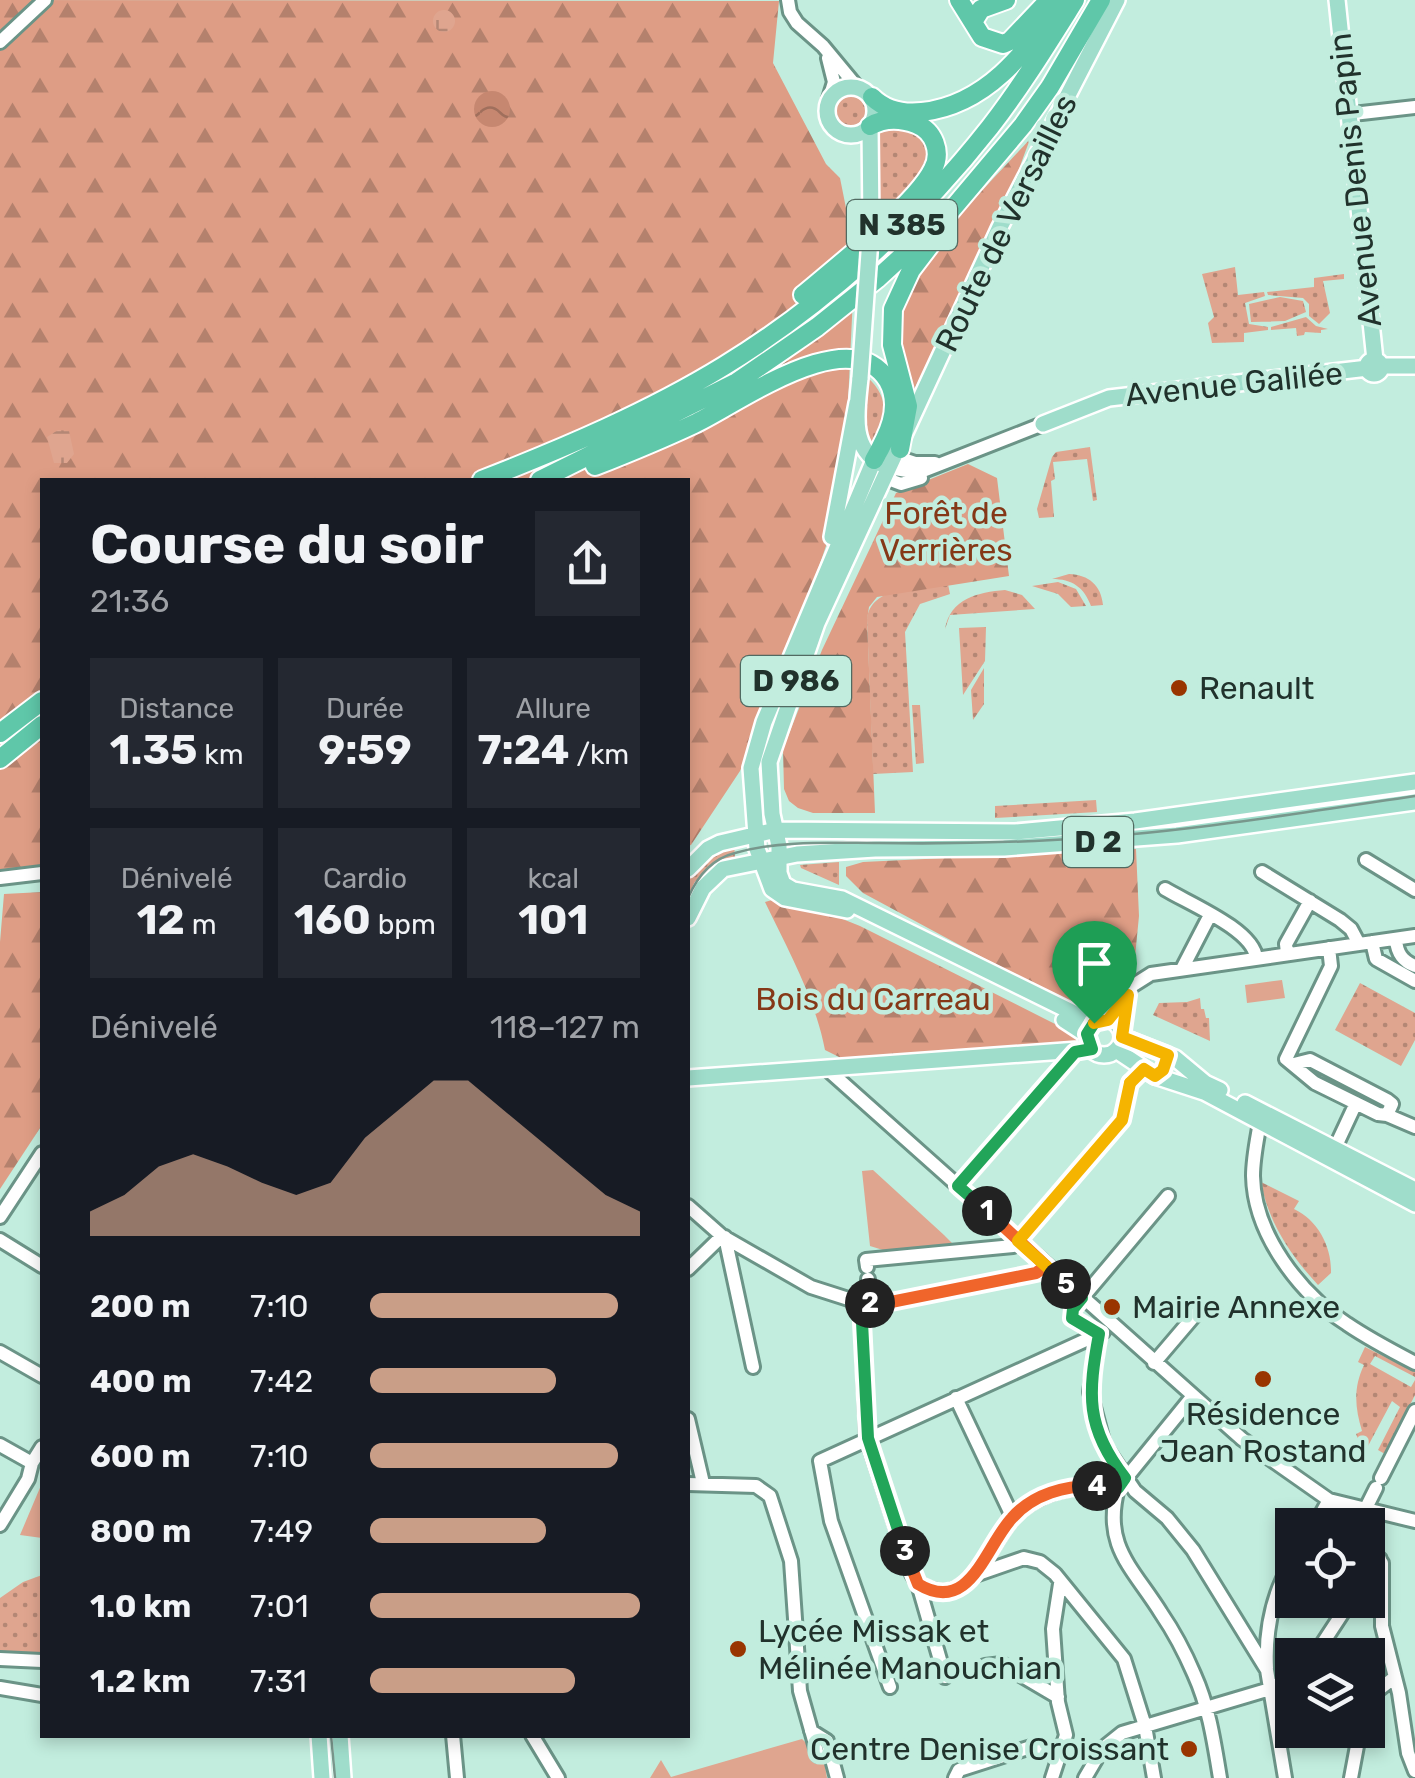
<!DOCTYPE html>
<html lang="fr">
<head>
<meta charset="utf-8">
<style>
	:root { --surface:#171b24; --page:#242831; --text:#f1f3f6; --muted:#9ea1a6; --accent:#c99e87 }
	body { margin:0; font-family:Rubik,sans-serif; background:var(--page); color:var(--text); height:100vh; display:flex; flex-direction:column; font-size:38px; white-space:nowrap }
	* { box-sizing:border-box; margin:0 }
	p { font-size:32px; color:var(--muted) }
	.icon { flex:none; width:55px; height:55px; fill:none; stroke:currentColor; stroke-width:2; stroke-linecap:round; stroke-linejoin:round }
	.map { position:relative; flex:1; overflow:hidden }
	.side { position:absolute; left:40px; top:478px; width:650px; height:1260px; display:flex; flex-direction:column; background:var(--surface); border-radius:0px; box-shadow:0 5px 15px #0003 }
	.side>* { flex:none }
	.buttons { position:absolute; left:1275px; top:1508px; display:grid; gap:20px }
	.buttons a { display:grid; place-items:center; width:110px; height:110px; border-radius:0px; background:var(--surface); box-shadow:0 5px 15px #0003; font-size:50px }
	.pin { position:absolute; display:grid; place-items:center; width:85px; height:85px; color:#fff; margin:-102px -42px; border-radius:50% 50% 50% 0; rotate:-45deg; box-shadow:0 0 10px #0007 }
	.pin .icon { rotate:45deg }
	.km { position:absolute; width:50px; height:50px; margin:-25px; border-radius:50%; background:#222; color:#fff; font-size:28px; line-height:50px; text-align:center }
	.round { display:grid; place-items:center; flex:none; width:105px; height:105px; border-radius:0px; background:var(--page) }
	.summary { display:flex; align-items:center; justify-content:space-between; height:170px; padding:0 50px }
	h1 { font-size:55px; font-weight:700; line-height:75px }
	.metrics { display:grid; grid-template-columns:repeat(3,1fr); gap:15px; height:170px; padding:10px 50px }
	.metrics div { display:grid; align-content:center; border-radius:0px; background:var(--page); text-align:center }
	.metrics b { font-size:42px; font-weight:700 }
	.metrics small { font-size:28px; font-weight:400 }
	.metrics p { font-size:28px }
	.chart { height:280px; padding:20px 50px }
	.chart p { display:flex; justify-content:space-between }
	.chart svg { width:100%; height:180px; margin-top:10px; fill:var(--accent); opacity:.7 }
	ul { padding:0 50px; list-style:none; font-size:32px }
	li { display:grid; grid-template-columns:160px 120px 1fr; align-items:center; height:75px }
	li i { height:25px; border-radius:12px; background:var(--accent) }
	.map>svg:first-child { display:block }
</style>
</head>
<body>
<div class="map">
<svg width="1415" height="1778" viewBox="0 0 1415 1778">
	<defs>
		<pattern id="grass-dots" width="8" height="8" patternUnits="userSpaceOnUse" patternTransform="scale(2.5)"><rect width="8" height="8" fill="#dfa58f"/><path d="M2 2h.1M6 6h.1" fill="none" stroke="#b48775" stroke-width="1.8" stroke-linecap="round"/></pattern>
		<pattern id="forest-firs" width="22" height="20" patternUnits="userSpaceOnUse" patternTransform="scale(2.5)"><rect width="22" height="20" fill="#de9d85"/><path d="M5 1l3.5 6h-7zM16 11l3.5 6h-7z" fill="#b4816d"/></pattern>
		<pattern id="wetland-marsh" width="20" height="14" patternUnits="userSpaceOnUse" patternTransform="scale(2.5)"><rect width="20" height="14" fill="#dfa58f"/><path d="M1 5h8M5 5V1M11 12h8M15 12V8" fill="none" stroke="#b48775"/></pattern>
		<pattern id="water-waves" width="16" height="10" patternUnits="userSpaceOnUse" patternTransform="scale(2.5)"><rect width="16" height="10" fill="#c68770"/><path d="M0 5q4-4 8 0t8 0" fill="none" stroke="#a06f5c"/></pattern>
	</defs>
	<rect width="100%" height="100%" fill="#c2edde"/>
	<path fill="url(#grass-dots)" d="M832 111a18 18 0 1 1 36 0a18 18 0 1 1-36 0Z
		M895 125C902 128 912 130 918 134 953 154 900 199 885 215H876L874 131Z
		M1235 267 1238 295 1264 292 1265 296 1245 303 1249 324 1268 327V330L1244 333V342L1212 343 1208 323 1214 317 1202 274Z
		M1344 274V279L1323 281 1330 313 1319 324 1309 316V304L1303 298 1268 295 1267 292 1314 287V278Z
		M1280 297 1303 301 1306 312 1285 321 1251 322 1249 304Z
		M1306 317 1316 326 1328 329 1321 330V333L1305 332 1304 335 1297 336 1296 328 1271 330V327Z
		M867 377C891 398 887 422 872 448L863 433Z
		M1090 447 1097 500 1093 501 1087 459 1053 462 1055 479 1051 481 1054 517 1039 518 1037 509 1052 457 1056 452Z
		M1069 574C1089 575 1101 585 1103 605L1091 606C1084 587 1072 579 1052 579Z
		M1058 582 1076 589 1086 606 1071 607 1058 594 1032 586Z
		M948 584 950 594 920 604 905 632 913 772 873 774 867 620C870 585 920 588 948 584Z
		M1005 590 1022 595 1035 609 950 615 945 629C950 599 978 592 1005 590Z
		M986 627 985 661 963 695 959 628Z
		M984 668V704L973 720 971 690Z
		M912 705H920L924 763 916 764Z
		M1415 786V799L1180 832 1178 819Z
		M1096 800 1097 812 995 818V806Z
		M1172 819 1173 833 878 847V835Z
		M734 843 735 857 721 863 688 909C687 860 693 865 734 843Z
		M839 862V885L801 868 800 865Z
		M1360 983 1415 1013V1040L1401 1066 1335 1030Z
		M1200 998 1201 1009H1204L1206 1018H1209L1210 1041 1153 1015 1159 1003 1187 1002Z
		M1261 1182 1299 1201 1294 1209C1318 1220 1332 1247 1331 1273L1318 1285C1291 1256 1268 1222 1261 1182Z
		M1365 1347 1415 1372V1377L1375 1356 1370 1364 1411 1387 1415 1380V1395L1385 1454 1378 1450 1400 1407 1392 1401 1368 1446 1359 1441 1356 1434 1362 1431C1355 1408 1353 1388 1364 1365L1358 1362Z
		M42 1575V1655L0 1652V1598L23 1582Z"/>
	<path fill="url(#forest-firs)" d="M0 0 779 1 773 63 826 164 840 178 855 253 846 447 826 546 797 631 740 771 691 845 688 846V480H42V867L0 873Z
		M1030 139 1012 188 917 398C904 371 894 336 901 306 911 260 996 177 1030 139Z
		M968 464 997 478 1009 576 877 597 869 607 867 620 875 813H813L798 808 789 801 784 789 783 749 822 650 896 493Z
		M1136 849 1139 916 1133 977 1106 1013 1080 1010 863 893 846 876V867L863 862Z
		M42 892V1125L0 1189V942L4 894Z
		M772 900 830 914 860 926 1075 1034 1077 1044 849 1062 825 1050C815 998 788 950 765 902Z"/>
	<path fill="url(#wetland-marsh)" d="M433 21a11 11 0 1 1 22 0a11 11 0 1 1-22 0Z
		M58 430 69 431 74 454 67 463H54L47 437Z"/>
	<path fill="#dfa58f" d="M1282 980 1285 998 1247 1003 1245 985Z
		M873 1170 944 1235 953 1244 883 1250 870 1246 862 1171Z
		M42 1483V1538L20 1535Z
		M802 1739 824 1760 827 1778H650L661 1760 671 1777Z"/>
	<path fill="url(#water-waves)" d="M474 109a18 18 0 1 1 36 0a18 18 0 1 1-36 0Z"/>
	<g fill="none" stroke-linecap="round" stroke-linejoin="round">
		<defs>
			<path id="minor" d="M788 0 790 12 797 23 823 46 857 87
				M0 42 45 0
				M828 102 834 82 828 58
				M1353 114 1415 107
				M900 449 903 459 915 463H935
				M890 468 918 473 1043 424
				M885 478 901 484 921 478
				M1366 860 1415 890
				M1262 872 1340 920 1351 929 1359 944
				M0 878 42 873
				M1165 889C1188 903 1254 930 1256 958
				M1396 940C1397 953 1402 961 1415 966
				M1372 942 1376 959 1415 981
				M1287 953 1286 944 1310 901
				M1182 969 1210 915
				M1108 1019 1132 986 1151 974 1415 936
				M1121 1030 1128 999
				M1294 1064 1310 1060 1387 1100 1392 1104 1387 1115 1378 1114 1315 1083 1286 1059 1331 966 1329 948
				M827 1069 1242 1439 1329 1500 1415 1521
				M1387 1115 1415 1127
				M1260 1122C1257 1140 1253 1158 1253 1176 1254 1234 1300 1294 1347 1324 1369 1339 1392 1351 1415 1363
				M1335 1148 1356 1103
				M958 1187 1075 1052
				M688 1206 722 1236 811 1287 861 1303 891 1302 1036 1273 1046 1266
				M0 1217 42 1153
				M725 1237 753 1367
				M0 1240 42 1266
				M867 1267 866 1260 1013 1246 1122 1120 1130 1083 1144 1069
				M688 1269 722 1236
				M868 1279 870 1303
				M861 1303 867 1438 912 1574C918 1585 925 1589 937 1591 978 1599 993 1530 1022 1509 1051 1487 1083 1484 1118 1488L1192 1397
				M1103 1332 1099 1334 1073 1318V1309L1168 1196
				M1099 1334 1090 1392 1104 1445 1135 1491 1167 1518 1193 1550 1267 1670 1285 1778
				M0 1352 42 1376
				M1154 1363 1200 1309
				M956 1398 1012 1516
				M688 1419 703 1483
				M0 1445 32 1463
				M1381 1478 1415 1411
				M688 1484 756 1486 770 1496 791 1561 800 1691 818 1755
				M1118 1488C1102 1546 1133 1568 1161 1613 1174 1632 1185 1653 1194 1674 1209 1707 1214 1742 1220 1778
				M1329 1500 1347 1525
				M1366 1508 1376 1488
				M0 1525 28 1479 32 1463 42 1447
				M1315 1525 1329 1500
				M1368 1546 1382 1563V1626L1399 1693 1408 1753 1415 1771
				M975 1575 1024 1558 1040 1562 1055 1574 1124 1659 1145 1726 1154 1778
				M1368 1576 1380 1559
				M918 1584 945 1677
				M1315 1655 1351 1600
				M0 1659 42 1661
				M985 1666 1002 1664 1058 1697
				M1267 1668C1265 1629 1272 1595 1292 1561
				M890 1687 831 1521 820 1461 1099 1334
				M0 1688 42 1695
				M1368 1698 1395 1677
				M811 1731 827 1741 837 1778
				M453 1735 457 1778
				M532 1735 558 1778
				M955 1778 959 1770 1031 1747 1060 1755
				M1052 1778 1066 1735 1058 1702 1053 1629 1060 1584
				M1085 1778 1102 1749 1122 1733 1270 1689 1292 1676
				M1351 1778 1360 1730"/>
			<path id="major" d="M1337 0 1375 360
				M827 111a24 24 0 1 1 48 0a24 24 0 1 1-48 0Z
				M870 126 871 225
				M1367 367a7 7 0 1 1 14 0a7 7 0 1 1-14 0Z
				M1381 366H1415
				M860 378C857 409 849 447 881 464
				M1043 424 1109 398 1368 368
				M832 537 857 403
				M688 869 708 849 720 843 776 830 1015 832 1135 821 1415 782
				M847 910 785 898 772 889 757 849 751 768 764 722 874 460
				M688 918 703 888 723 869 797 854 875 849 1004 848 1177 835 1415 802
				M1086 1037a18 18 0 1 1 36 0a18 18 0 1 1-36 0Z
				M1064 1020 1087 1035
				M1094 1023 842 899 793 890 783 884 779 873V846L772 814 769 762 817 623 1000 227 1117 0
				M1122 1037 1175 1058 1205 1083 1220 1090
				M1116 1050 1155 1076 1204 1092 1415 1204
				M688 1078 1092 1049
				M1245 1103 1415 1190
				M319 1735 322 1778
				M340 1735 343 1778"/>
			<path id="highway" d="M959 0 982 37 1003 44 1010 41 1049 0
				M973 22 981 9 1006 0
				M872 97C885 110 904 114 922 112 986 105 1025 53 1059 5
				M803 295C834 269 917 203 933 169 942 152 934 131 916 124 900 118 884 118 870 126
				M900 449 908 406 892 345 893 309 911 270 937 236
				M595 466C628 453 662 439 694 424 737 404 851 319 888 381 903 408 887 437 874 460
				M482 480C564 448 649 412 724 366 825 304 917 220 990 127 1021 87 1048 43 1075 0
				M540 480 737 382 817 327 877 279 948 214 1023 125 1050 87 1101 0
				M0 733 42 701
				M0 759 42 725"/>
		</defs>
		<use href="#minor" stroke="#6b9487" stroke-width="18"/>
		<use href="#major" stroke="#fff" stroke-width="20"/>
		<use href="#highway" stroke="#fff" stroke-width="22"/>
		<use href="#minor" stroke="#fff" stroke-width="12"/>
		<use href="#major" stroke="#9fddcb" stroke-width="15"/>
		<use href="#highway" stroke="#5fc7a9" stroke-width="18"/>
		<path stroke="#78978c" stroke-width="2.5" d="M688 898C697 877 711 859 735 853 780 840 832 843 879 843 937 844 995 843 1053 840 1174 834 1295 814 1415 796
			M331 1735 335 1778"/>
		<defs>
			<path id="major-bridge" d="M860 378 871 225"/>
		</defs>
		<use href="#major-bridge" stroke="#fff" stroke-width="20" stroke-linecap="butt"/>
		<use href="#major-bridge" stroke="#9fddcb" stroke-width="15"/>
	</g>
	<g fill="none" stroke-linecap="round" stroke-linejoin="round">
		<defs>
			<path id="split-1" d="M987 1211 958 1186 1075 1052 1092 1049 1087 1034 1094 1023"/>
			<path id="split-2" d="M870 1303 891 1302 1036 1273 1046 1266 987 1211"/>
			<path id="split-3" d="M870 1303H861L868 1438 905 1551"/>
			<path id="split-4" d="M905 1551 918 1584C970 1616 985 1547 1012 1518 1033 1494 1066 1485 1097 1486"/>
			<path id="split-5" d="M1066 1284 1082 1298 1073 1309 1072 1318 1099 1334C1088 1394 1085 1427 1125 1478L1118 1488 1097 1486"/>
			<path id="split-6" d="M1066 1284 1018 1241 1122 1120 1130 1083"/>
			<path id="split-7" d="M1094 1023 1108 1020 1128 995 1122 1037 1168 1055 1163 1070 1155 1076 1144 1069 1130 1083"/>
		</defs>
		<use href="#split-1" stroke="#fff" stroke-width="20"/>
		<use href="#split-2" stroke="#fff" stroke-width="20"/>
		<use href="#split-3" stroke="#fff" stroke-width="20"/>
		<use href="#split-4" stroke="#fff" stroke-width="20"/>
		<use href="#split-5" stroke="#fff" stroke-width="20"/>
		<use href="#split-6" stroke="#fff" stroke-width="20"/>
		<use href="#split-7" stroke="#fff" stroke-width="20"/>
		<use href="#split-1" stroke="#22a559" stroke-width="12"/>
		<use href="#split-2" stroke="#f0652b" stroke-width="12"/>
		<use href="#split-3" stroke="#22a559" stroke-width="12"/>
		<use href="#split-4" stroke="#f0652b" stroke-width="12"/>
		<use href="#split-5" stroke="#22a559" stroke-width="12"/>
		<use href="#split-6" stroke="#f5b400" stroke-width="12"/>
		<use href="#split-7" stroke="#f5b400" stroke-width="12"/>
	</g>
	<g fill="#993500" stroke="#c2edde" stroke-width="4">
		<circle cx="1179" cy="688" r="10"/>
		<circle cx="1112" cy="1307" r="10"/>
		<circle cx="1263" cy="1379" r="10"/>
		<circle cx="738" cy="1649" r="10"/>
		<circle cx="1189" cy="1749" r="10"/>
	</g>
	<g text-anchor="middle" stroke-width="9" stroke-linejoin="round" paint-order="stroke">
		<g fill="#c2edde" stroke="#516a61" stroke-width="2.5">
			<rect x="847" y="200" width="110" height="50" rx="8"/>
			<rect x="741" y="656" width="110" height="50" rx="8"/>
			<rect x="1063" y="817" width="70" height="50" rx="8"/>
		</g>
		<g font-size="30" font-weight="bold" fill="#21322c">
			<text x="902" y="235">N 385</text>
			<text x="796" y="691">D 986</text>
			<text x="1098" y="852">D 2</text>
		</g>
		<g font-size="32" fill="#21322c" stroke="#c2edde">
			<text transform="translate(1355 180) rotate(-96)" y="11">Avenue Denis Papin</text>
			<text transform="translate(1006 223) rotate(-64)" y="11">Route de Versailles</text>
			<text transform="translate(1234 384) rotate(-6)" y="11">Avenue Galilée</text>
		</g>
		<g font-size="32" fill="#853817" stroke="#c2edde">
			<text x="946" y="524">Forêt de<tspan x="946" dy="37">Verrières</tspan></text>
			<text x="873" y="1010">Bois du Carreau</text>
		</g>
		<g font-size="32" fill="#21322c" stroke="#c2edde" text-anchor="start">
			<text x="1199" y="699">Renault</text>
			<text x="1132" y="1318">Mairie Annexe</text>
			<text x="1263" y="1425" text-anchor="middle">Résidence<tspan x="1263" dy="37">Jean Rostand</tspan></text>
			<text x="758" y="1642">Lycée Missak et<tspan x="758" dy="37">Mélinée Manouchian</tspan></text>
			<text x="1169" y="1760" text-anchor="end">Centre Denise Croissant</text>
		</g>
	</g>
</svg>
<div class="buttons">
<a><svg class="icon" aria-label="locate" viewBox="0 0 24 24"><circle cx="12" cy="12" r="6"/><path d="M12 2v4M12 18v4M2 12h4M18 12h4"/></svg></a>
<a><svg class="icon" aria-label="layers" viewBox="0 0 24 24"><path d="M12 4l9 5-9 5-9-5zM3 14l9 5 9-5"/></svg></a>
</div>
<div class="pin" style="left:1094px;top:1023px;background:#1e9e55"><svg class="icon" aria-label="arrive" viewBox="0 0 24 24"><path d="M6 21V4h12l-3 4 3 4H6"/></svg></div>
<b class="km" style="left:987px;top:1211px">1</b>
<b class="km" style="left:870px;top:1303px">2</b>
<b class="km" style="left:905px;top:1551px">3</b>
<b class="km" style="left:1097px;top:1486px">4</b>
<b class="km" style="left:1066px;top:1284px">5</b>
<section class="side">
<div class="summary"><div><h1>Course du soir</h1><p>21:36</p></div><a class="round"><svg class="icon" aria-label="share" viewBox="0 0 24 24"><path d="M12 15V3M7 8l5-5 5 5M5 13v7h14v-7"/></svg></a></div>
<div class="metrics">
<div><p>Distance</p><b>1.35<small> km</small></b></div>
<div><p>Durée</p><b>9:59</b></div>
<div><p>Allure</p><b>7:24<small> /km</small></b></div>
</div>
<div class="metrics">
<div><p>Dénivelé</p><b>12<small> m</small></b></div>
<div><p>Cardio</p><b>160<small> bpm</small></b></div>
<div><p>kcal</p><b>101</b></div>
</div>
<div class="chart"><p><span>Dénivelé</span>118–127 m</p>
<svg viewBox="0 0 160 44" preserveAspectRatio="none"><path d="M0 44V38L10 34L20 27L30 24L40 27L50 31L60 34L70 31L80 20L90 13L100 6L110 6L120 13L130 20L140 27L150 34L160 38V44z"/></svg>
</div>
<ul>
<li><b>200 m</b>7:10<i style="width:92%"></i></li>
<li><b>400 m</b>7:42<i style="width:69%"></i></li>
<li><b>600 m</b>7:10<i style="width:92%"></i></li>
<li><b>800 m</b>7:49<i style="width:65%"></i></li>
<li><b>1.0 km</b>7:01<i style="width:100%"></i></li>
<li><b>1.2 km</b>7:31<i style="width:76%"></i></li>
</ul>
</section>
</div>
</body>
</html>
